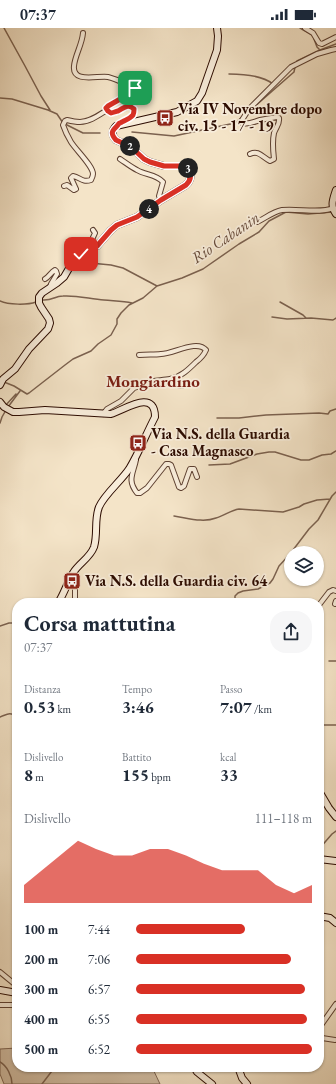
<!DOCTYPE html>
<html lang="it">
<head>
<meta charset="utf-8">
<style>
	:root { --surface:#fff; --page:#f6f6f7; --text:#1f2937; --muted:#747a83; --accent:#d93025 }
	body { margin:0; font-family:"EB Garamond",serif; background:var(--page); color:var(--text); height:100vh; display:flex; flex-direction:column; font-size:15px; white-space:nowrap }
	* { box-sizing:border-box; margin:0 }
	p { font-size:13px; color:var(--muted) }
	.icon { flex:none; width:22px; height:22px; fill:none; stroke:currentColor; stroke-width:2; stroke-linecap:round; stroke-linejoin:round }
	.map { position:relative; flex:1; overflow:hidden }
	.side { position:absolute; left:12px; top:570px; width:312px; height:474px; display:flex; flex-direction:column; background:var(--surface); border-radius:16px; box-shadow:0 1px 3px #0004 }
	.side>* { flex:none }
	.controls { position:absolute; left:284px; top:518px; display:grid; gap:8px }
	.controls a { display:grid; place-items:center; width:40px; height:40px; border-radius:50%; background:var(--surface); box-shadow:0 1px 3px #0004; font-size:20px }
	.pin { position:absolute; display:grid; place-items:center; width:34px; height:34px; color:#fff; margin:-17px; border-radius:8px; box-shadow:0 2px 6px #0006 }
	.km { position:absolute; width:20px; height:20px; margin:-10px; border-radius:50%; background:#222; color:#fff; font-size:11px; line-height:20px; text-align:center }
	.round { display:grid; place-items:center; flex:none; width:42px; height:42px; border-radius:16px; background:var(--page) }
	.head { display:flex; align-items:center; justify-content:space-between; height:68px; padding:0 12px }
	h1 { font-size:22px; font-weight:700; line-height:30px }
	.figures { display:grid; grid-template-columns:repeat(3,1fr); gap:6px; height:68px; padding:4px 12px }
	.figures div { display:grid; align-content:center }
	.figures b { font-size:17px; font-weight:700 }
	.figures small { font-size:11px; font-weight:400 }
	.figures p { font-size:11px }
	.chart { height:112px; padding:8px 12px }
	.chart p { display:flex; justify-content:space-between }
	.chart svg { width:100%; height:72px; margin-top:4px; fill:var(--accent); opacity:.7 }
	ul { padding:0 12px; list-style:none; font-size:13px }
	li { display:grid; grid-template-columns:64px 48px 1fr; align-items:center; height:30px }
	li i { height:10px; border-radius:5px; background:var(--accent) }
	.status { display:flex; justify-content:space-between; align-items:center; height:28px; padding:0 20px; background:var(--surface); direction:ltr }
	.status svg { height:11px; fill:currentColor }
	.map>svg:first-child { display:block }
</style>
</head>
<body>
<div class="status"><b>07:37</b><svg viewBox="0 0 49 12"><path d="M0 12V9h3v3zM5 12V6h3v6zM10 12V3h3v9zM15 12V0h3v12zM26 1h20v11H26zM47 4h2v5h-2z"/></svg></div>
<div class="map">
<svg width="336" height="1056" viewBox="0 0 336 1056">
	<rect width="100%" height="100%" fill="#f4e4c8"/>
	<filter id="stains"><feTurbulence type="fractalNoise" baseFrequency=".005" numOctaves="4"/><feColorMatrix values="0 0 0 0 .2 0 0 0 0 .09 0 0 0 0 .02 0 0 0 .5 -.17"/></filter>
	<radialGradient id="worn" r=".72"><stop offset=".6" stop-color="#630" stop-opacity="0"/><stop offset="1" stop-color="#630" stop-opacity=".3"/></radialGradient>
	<path fill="#d2bfa6" stroke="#7f6553" d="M17 1020V1039H152L160 1056H4L0 1046V1021Z"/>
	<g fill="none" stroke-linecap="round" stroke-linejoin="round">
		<path stroke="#7b614f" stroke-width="1.5" d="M4 0 25 38 41 68 50 82
			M300 0 312 7
			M314 11 317 19 319 21
			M297 33 320 22 336 16
			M229 46C243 46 263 48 273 56
			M0 70 12 71 48 82 57 86 63 95 83 105H100
			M253 80 294 44 295 39
			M132 104 174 108 235 95 242 89
			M80 234 111 237 123 240 157 258
			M42 272C53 273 54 268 63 268 77 267 90 271 104 272 114 273 123 273 132 275
			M0 273C8 277 28 277 36 274
			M280 274 303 287 306 290
			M272 289 287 291 311 290 333 292 336 290
			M4 354 14 358 27 366 29 365 65 337 73 331 91 323 98 316 111 307 117 296V291L121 285 129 277 143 270 157 258 182 250 203 241 239 216 259 204 269 193 286 184 308 186 332 184
			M5 378 16 366
			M8 379 20 363
			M217 390H239L266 387 319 385 328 386 330 383 336 381
			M0 395 2 389 6 382
			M209 437 230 436 257 426 269 424H275L301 432H309L322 427 331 426 336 423
			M174 488C188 490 203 495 216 490 224 488 231 482 239 481L283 484 299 479 304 476 317 472 330 471
			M235 575V568L238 565 243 563 258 561 270 555 273 551 279 538 290 526 309 501 318 492 332 468 336 464
			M0 598 9 595H17
			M329 633H336
			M0 689C8 686 9 684 17 688
			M319 697H336
			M319 821 332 806 336 803
			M0 1034C7 1038 12 1048 12 1056
			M42 1056 55 1039"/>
		<defs>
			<path id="street" d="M305 0 313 5 319 15 322 16 336 9
				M83 5C82 17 75 27 74 38 72 56 99 47 108 49 116 51 124 55 132 58L135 61C127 69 113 72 106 80 111 90 121 81 128 78L134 81C133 92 126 91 119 96
				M250 126C259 122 262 129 270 133L274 131C273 122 272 114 274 105 276 99 280 96 279 90L277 89C271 90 265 91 260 92 253 94 249 97 242 95V92L249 81 291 39 317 26 331 22 336 21
				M120 131C126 135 131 139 137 142 145 147 156 146 163 154L159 168 161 172
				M64 158 67 157 74 162 76 161 71 150 73 148C80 149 82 155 91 152 92 150 93 148 93 146 93 138 76 122 71 114 68 109 65 103 63 97L65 93 67 92C71 93 76 94 80 94 90 94 99 87 107 82
				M257 194C266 190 272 184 282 182 297 180 321 186 333 180
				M77 225 90 216 95 205 93 202
				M45 251C49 249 51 244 55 242L56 243 57 246 51 256 50 259
				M149 357 167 355 182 358
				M134 360C142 352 160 353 170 351 181 349 189 341 196 334 200 331 204 327 206 322 197 311 173 326 161 326 154 327 147 326 139 327
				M103 386 107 381 121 373 134 360 137 359
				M136 432C133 446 127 452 137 465H140L147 460 166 436H169L171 437 179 459 181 460 184 458 190 441H194L197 449
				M74 544 75 546V575
				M335 576 336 573
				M319 577 329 564 333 562 336 563
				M0 944 17 958
				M0 977H17
				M319 1000 336 976
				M319 1009 322 1010 335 1012"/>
			<path id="secondary" d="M336 162C333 171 330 178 336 186
				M0 357 3 351 15 341 29 321 48 301 50 295 49 291 41 279 39 275V269L42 265 57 255 64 249 75 230 81 225 97 218 111 202 117 197 137 189 161 172 186 157C192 151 192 145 186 138H164L150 134 144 131 131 119 116 112C111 107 112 102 116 98L177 84 197 73 202 65 217 22 218 8 217 0
				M0 374 4 379 13 384H19L45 382 111 386C124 382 155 360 155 389 146 406 139 425 129 441 121 453 104 467 99 479 94 492 98 506 94 519 90 530 79 535 73 545 67 555 64 566 58 575
				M319 763 329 780 336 789
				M319 831 336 833
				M319 888 330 890 336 895
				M0 962 17 965
				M194 1039 197 1044 212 1056
				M238 1039 242 1050 247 1056"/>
		</defs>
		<use href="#street" stroke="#5e4132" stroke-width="6"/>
		<use href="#secondary" stroke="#2c0b00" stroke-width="8"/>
		<use href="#street" stroke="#f8eddb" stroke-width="4"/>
		<use href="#secondary" stroke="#f8eddb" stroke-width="6"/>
	</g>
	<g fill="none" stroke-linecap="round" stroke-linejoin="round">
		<defs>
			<path id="route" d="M81 226 97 218 111 202 117 197 137 189 161 172 186 157C192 151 192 145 186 138H164L150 134 144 131 131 119 116 112C110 105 112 103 117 98 121 94 116 97 122 94 125 92 130 91 133 87 134 85 134 83 134 81 128 75 124 80 118 83 117 83 112 85 111 85L108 83 106 80 108 78 122 70 136 61 135 60"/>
		</defs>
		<use href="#route" stroke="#fff" stroke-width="8"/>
		<use href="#route" stroke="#d93025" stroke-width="5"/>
	</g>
	<defs>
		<symbol id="bus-square" viewBox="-11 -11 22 22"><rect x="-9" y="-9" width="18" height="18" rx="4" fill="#8f2418" stroke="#f8eddb"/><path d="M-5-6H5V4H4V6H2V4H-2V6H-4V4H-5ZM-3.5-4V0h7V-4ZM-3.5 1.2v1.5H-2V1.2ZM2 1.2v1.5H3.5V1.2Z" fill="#fff"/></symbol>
	</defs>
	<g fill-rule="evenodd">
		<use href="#bus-square" x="155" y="80" width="20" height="20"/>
		<use href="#bus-square" x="128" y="405" width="20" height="20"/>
		<use href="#bus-square" x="62" y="543" width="20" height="20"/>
	</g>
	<g text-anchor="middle" stroke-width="3.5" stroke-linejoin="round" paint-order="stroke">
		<g font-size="15" font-weight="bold" fill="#2c0b00" stroke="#f8eddb" text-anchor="start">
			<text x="178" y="86">Via IV Novembre dopo<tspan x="178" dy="17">civ. 15 - 17 - 19</tspan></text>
			<text x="151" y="411">Via N.S. della Guardia<tspan x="151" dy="17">- Casa Magnasco</tspan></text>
			<text x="85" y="558">Via N.S. della Guardia civ. 64</text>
		</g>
		<g font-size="16" font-style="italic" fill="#674b3b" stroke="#f8eddb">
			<text transform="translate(225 209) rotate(-34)" y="6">Rio Cabanin</text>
		</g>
		<g font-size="17" font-weight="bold" fill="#7a1f14" stroke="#f8eddb">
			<text x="153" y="359">Mongiardino</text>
		</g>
	</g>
	<rect width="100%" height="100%" filter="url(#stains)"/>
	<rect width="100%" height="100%" fill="url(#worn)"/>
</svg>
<div class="controls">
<a><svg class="icon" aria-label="layers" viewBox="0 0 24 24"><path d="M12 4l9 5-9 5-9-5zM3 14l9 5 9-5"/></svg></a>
</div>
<div class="pin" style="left:135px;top:60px;background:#1e9e55"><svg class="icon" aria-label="arrive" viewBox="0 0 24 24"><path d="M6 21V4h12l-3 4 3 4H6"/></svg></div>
<div class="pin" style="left:81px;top:226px;background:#d93025"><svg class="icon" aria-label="check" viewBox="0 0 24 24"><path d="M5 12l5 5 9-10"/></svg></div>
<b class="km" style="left:130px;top:118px">2</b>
<b class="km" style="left:188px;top:140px">3</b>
<b class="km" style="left:149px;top:181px">4</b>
<section class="side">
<div class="head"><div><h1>Corsa mattutina</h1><p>07:37</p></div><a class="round"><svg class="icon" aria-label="share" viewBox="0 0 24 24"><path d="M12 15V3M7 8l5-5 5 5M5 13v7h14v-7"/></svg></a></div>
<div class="figures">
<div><p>Distanza</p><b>0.53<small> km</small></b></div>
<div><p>Tempo</p><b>3:46</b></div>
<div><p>Passo</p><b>7:07<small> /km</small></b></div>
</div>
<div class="figures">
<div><p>Dislivello</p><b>8<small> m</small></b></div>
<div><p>Battito</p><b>155<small> bpm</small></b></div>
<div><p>kcal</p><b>33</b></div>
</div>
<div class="chart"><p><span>Dislivello</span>111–118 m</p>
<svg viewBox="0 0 160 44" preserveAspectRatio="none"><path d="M0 44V33L10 24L20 15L30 6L40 11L50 15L60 15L70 11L80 11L90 15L100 20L110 24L120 24L130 24L140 33L150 38L160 33V44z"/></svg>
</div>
<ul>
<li><b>100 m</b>7:44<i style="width:62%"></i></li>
<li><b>200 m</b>7:06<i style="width:88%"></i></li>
<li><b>300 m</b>6:57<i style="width:96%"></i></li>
<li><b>400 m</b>6:55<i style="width:97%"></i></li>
<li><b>500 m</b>6:52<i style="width:100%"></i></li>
</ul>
</section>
</div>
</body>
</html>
